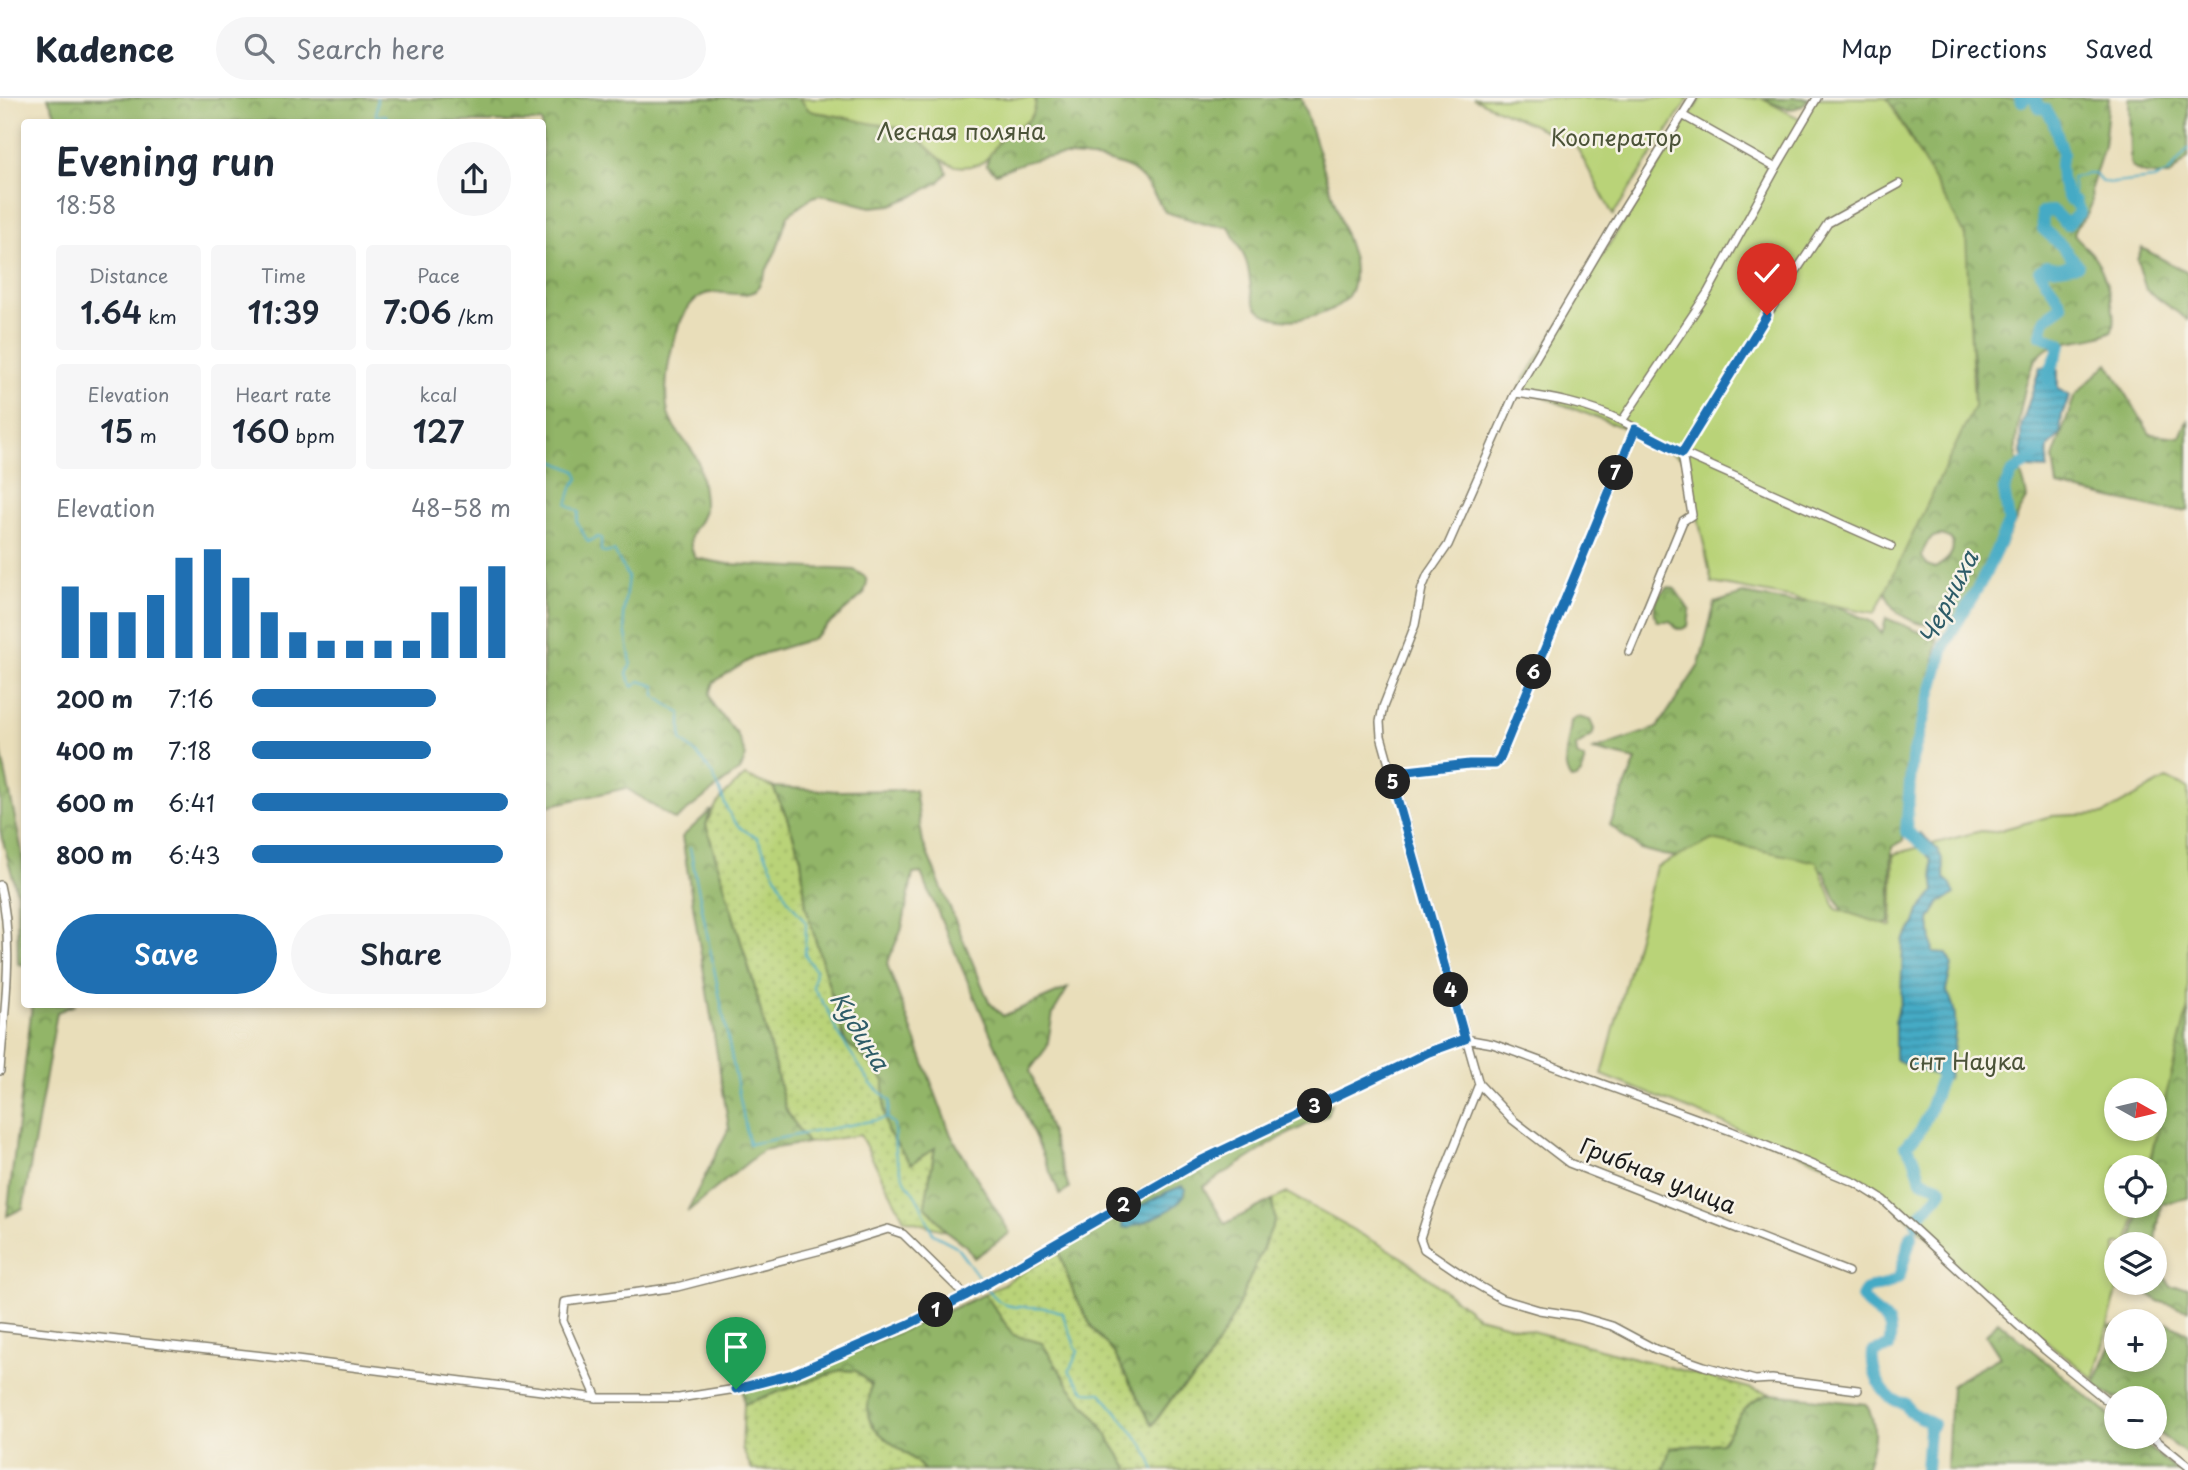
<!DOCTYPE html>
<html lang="en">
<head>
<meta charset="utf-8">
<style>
	:root { --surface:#fff; --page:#f6f6f7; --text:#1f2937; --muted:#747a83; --line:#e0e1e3; --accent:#1f6fb2 }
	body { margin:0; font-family:"Playpen Sans",sans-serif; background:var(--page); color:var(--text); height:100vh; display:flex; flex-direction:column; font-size:26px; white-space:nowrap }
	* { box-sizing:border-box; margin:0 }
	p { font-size:23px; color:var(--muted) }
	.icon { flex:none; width:38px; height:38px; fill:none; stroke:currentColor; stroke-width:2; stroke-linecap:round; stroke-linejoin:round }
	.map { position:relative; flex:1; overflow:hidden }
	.panel { position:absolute; left:21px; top:21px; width:525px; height:889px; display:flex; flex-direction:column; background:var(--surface); border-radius:7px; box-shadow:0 4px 10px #0003 }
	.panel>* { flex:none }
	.needle { width:46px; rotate:98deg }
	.buttons { position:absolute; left:2104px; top:980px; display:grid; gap:14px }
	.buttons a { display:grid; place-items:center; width:63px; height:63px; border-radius:50%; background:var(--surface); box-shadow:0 4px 10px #0003; font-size:35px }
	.pin { position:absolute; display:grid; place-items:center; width:60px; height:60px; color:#fff; margin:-72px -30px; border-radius:50% 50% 50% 0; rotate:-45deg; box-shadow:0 0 7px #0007 }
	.pin .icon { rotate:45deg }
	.km { position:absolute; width:35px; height:35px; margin:-18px; border-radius:50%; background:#222; color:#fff; font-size:19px; line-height:35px; text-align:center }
	.round { display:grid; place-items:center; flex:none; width:74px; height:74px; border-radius:37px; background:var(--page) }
	.headline { display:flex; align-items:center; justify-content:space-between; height:119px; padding:0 35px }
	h1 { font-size:38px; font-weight:600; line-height:52px }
	.stats { display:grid; grid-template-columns:repeat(3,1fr); gap:10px; height:119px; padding:7px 35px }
	.stats div { display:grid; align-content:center; border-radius:7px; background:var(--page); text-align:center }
	.stats b { font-size:30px; font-weight:600 }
	.stats small { font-size:19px; font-weight:400 }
	.stats p { font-size:19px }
	.chart { height:196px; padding:14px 35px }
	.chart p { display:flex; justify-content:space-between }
	.chart svg { width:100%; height:126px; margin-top:7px; stroke:var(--accent); stroke-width:6 }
	.cta { display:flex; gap:14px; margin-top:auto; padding:14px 35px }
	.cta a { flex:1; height:80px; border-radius:42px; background:var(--accent); color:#fff; font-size:28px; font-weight:600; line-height:80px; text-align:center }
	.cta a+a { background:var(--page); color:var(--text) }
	ul { padding:0 35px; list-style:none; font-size:23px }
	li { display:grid; grid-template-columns:112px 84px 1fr; align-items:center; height:52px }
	li i { height:18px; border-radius:9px; background:var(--accent) }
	header { display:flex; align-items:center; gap:42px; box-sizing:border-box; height:98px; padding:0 35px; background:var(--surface); border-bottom:2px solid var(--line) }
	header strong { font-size:33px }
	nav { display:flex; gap:38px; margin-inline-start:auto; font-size:24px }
	.search { width:490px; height:63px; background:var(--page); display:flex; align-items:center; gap:18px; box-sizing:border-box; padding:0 24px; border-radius:38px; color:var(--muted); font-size:26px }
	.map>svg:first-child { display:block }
</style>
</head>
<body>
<header>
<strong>Kadence</strong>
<div class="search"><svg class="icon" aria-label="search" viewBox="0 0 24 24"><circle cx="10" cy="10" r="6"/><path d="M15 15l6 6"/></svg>Search here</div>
<nav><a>Map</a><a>Directions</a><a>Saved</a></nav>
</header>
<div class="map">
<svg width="2188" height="1372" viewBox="0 0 2188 1372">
	<defs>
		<pattern id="grass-dots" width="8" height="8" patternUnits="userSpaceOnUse" patternTransform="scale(1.75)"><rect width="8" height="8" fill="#b9d378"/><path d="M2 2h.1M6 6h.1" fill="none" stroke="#9eb567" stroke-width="1.8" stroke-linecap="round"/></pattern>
		<pattern id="forest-crowns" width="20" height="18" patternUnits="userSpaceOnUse" patternTransform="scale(1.75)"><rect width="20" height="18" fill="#92b568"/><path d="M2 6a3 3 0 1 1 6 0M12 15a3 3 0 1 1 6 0" fill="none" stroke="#769255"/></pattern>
		<pattern id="water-rules" width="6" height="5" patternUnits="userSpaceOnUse" patternTransform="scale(1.75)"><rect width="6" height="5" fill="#45aac5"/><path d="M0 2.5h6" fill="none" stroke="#398a9f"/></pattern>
	</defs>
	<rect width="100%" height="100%" fill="#f7f3e8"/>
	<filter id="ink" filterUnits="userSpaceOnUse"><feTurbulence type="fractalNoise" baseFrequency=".0143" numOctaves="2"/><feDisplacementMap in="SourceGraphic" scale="14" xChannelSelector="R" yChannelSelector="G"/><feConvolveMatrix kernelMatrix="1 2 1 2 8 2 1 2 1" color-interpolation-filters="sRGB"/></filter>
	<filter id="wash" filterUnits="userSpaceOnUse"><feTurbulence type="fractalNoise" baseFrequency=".00686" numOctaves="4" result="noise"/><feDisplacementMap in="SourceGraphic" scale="28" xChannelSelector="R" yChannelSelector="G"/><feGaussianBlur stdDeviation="1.57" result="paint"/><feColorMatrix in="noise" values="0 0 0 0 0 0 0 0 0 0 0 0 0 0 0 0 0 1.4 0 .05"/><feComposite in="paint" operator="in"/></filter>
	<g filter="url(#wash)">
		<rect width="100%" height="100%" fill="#e9deba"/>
		<path fill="url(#grass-dots)" stroke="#6a784a" stroke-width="2" d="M745 678 773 689 786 717 801 760 806 809 845 943 872 967 884 983V1014L911 1065 935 1049 925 1107 946 1133 904 1121 860 1037 807 1045 786 1012 754 887 706 727C714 705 728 692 745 678Z
			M1287 1095 1402 1159 1478 1219 1772 1296C1743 1302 1737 1325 1721 1345L1670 1350 1664 1372H1129L1095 1319 1070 1289 1042 1245 1013 1237 985 1196 1059 1154 1074 1196 1093 1231 1114 1255 1153 1327 1173 1299 1203 1271 1275 1122 1272 1102Z
			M841 1272 856 1273 871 1287C870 1296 867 1307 868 1316 871 1338 910 1353 924 1372H752L742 1350 744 1306Z"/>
		<path fill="url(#forest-crowns)" stroke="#576842" stroke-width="2" fill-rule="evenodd" d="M48 0H799L809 12 815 14 893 28C911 34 944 55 947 75L939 84 914 98 891 107 871 109 836 100 820 97 813 99 788 117 777 151 756 193C738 202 716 188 699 199 673 215 660 291 669 318 674 336 696 350 699 368 701 381 705 398 704 411 701 432 682 430 695 460L728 466 854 472 865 479 867 484 864 496 812 541 756 558 714 584 710 596 713 607 737 636 746 658 741 671 675 722 626 690 543 709 542 24H59Z
			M1035 0H1301L1353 161C1354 175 1356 186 1348 198 1333 220 1270 234 1255 206 1249 194 1251 176 1246 163 1242 152 1234 140 1229 129L1205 126 1165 114C1156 99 1147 82 1132 72 1123 67 1111 64 1101 62 1059 53 1035 59 996 75L986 67 991 53 1005 36 1025 27 1036 4Z
			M1761 0H1809C1795 20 1779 7 1761 0Z
			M1885 0H2109L2104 48 2091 90 2092 105 2087 117 2076 129 2074 137C2080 145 2088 150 2094 158 2105 174 2118 214 2112 233 2092 244 2070 240 2050 249 2045 252 2037 259 2034 264 2025 279 2014 342 2016 359 2019 373 2026 386 2027 401 2004 437 1973 548 1913 523 1894 515 1890 508 1884 489L1972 312 1975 283 1971 243V212L1964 157 1931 89 1911 39ZM1942 437 1951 441C1957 455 1947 463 1935 470L1927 467 1922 459C1925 446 1928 438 1942 437Z
			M2129 0H2188V60L2169 78C2154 77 2138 79 2130 65Z
			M2142 150 2188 175V222L2146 192 2137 162Z
			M2108 265 2150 336 2180 339 2188 321V413L2165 412 2057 388 2053 360 2075 297Z
			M1669 489 1675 491 1690 513 1688 528 1682 531H1677L1670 523H1657C1651 511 1657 494 1669 489Z
			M1743 496 1790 504 1823 502 1872 524 1882 536 1886 520 1937 541 1932 579 1906 671 1903 743 1892 749 1890 825C1848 837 1837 806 1824 773L1794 760H1687L1663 757 1640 751 1610 727 1636 662 1593 652 1657 630 1699 567 1715 505Z
			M1578 619 1590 622 1594 631 1592 638 1576 648 1577 657 1584 661C1585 671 1582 680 1571 681 1559 667 1570 641 1571 623Z
			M0 648 22 754 24 778V867L18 866 17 795 0 732Z
			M773 689 840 693 915 692 923 745 989 904 1003 918 1068 890 1053 915 1047 949 1030 972 1069 1090 1060 1097 921 775 913 776 902 830 887 866 951 1037 1010 1135 974 1160 966 1148 946 1133 925 1107 935 1050 911 1066 887 1033 884 1014V983L872 967 845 943 806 809 801 760 786 717Z
			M711 712 706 727 754 887 786 1012 807 1045 763 1052 687 1114 729 1030 682 739Z
			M2188 890V1100L2161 1106 2154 1157V1146H2131L2141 1108H2154V1069H2149Z
			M32 907H75L57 914 23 1110 7 1118Z
			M1331 1006 1327 1017 1282 1039 1203 1089 1225 1126 1272 1102 1275 1122 1234 1217 1203 1271 1173 1299 1152 1327 1114 1255 1093 1231 1074 1196 1059 1154 1073 1142 1221 1055Z
			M2154 1161 2171 1189H2188V1212L2158 1203 2133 1185H2154Z
			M985 1196 1013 1237 1042 1245 1070 1289 1095 1319 1129 1372H924C910 1353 871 1338 868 1316 867 1307 870 1296 871 1287L856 1273 841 1272 744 1306 743 1292 795 1280Z
			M1998 1223 2116 1323V1339H2135L2177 1372H1947L1951 1288 1962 1280 2000 1259 1986 1237Z
			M2168 1225 2188 1235V1357L2154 1332V1300H2116V1302L2094 1286 2111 1248 2110 1229 2116 1228V1262H2154V1226Z
			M1772 1296 1866 1306C1880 1329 1873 1348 1866 1372H1664L1670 1350 1721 1345C1737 1325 1743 1302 1772 1296Z"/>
		<path fill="#b9d378" stroke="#6a784a" stroke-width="2" fill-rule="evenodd" d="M799 0H1035C1038 19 1023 28 1008 35 996 41 991 62 979 66 939 79 933 43 901 31 890 27 879 27 869 25 851 21 833 16 815 14L809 12Z
			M1473 0H1689L1613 117 1575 46Z
			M1701 0H1761L1800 21 1814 0H1887L1966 138 1974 309 1875 515 1712 485 1686 363 1624 330 1519 290Z
			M2166 681 2188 690V910L2148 1069H2116V1108H2138L2128 1146H2116V1185H2119L2094 1281 1983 1193 1868 1083 1602 977 1656 769 1712 742 1817 764 1836 811 1892 829 1894 756 1981 733 1993 734 2051 718 2103 716ZM2116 992H2154V1031H2116Z"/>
		<path fill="url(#water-rules)" stroke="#306370" stroke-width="2" d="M2040 269 2058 272V290L2070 298 2062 316 2060 337 2048 349 2047 371 2029 370 2021 356V329Z
			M1920 735C1936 748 1946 758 1944 780L1950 785 1955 796 1939 805 1930 822 1933 855 1947 856 1952 868 1946 892C1963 917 1953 952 1948 981L1913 970 1895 961V924L1901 900 1903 843 1915 825 1919 813 1935 793 1931 762 1915 741Z
			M1182 1088 1186 1091C1181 1113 1147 1122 1129 1130L1122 1129 1125 1116 1165 1095Z"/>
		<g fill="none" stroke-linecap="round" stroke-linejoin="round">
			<path stroke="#45aac5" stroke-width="2" d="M377 0 376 18 386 17 388 24
				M2075 103 2072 80 2086 76H2095L2102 84 2113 85 2154 81 2168 75 2188 51
				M542 358 576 373 579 381 573 387 567 406 579 414 577 424 588 444 598 439 601 440V453L605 455 614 453 628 479 623 518 631 565 627 576 633 589 640 583 655 588V598L681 616V642C691 650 701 659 708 670 728 696 720 725 757 739L787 800 806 825 805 857 815 872 813 889 830 916 836 932 871 986 890 1003 887 1020 894 1026 895 1055 903 1079 920 1105 933 1136 956 1148 981 1182
				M690 750 749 1046 887 1020
				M988 1191C1007 1217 1019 1206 1045 1210 1051 1210 1057 1213 1062 1215L1078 1254 1069 1273 1085 1294 1101 1295 1145 1349 1155 1372"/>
			<path stroke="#45aac5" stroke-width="12" d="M2020 0 2022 3 2025 0
				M2034 0 2040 10 2046 11 2053 23 2063 55 2060 65 2061 81 2069 101 2075 103 2080 114 2067 127 2053 113 2042 114 2043 131 2062 148 2078 167 2059 170 2046 168 2040 173C2046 186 2057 194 2062 208L2045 220 2041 237 2061 246 2049 275V286
				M1928 751 1906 733 1912 661 1945 546 1984 479 2009 424 2004 392 2011 376 2039 354
				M1916 1125C1921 1111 1935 1105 1942 1092L1938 1088 1921 1082 1914 1059 1905 1048 1918 1036 1929 1014 1941 980 1937 964
				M1912 1136 1899 1179C1894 1182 1888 1186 1882 1188 1872 1191 1867 1187 1862 1199 1876 1223 1896 1213 1889 1249L1873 1254C1871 1274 1882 1303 1905 1305L1910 1314 1933 1326 1929 1332 1926 1372"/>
		</g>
	</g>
	<g filter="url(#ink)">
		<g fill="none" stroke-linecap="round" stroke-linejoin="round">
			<defs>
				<path id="minor" d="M1693 0 1614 127 1515 295 1448 447 1428 476 1422 490 1415 527 1383 609 1380 624 1381 638 1479 986 1513 1022 1569 1065 1848 1174
					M1682 17 1776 70 1708 194 1622 323 1682 355 1891 448
					M1776 70 1817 0
					M1515 295C1554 300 1586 306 1622 323
					M1629 554 1683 423 1692 417 1682 355 1767 217 1828 125 1899 86
					M1390 675 1470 666H1495L1500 660 1635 331
					M0 787C15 847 4 912 0 973
					M1479 986 1430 1109 1420 1140 1424 1151 1474 1185 1502 1201 1539 1212 1578 1218 1612 1228 1655 1251 1704 1268 1755 1282 1772 1281 1858 1292
					M0 1229 281 1260 597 1300H679L736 1291 793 1276 907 1227 965 1197 1201 1063 1429 954 1465 941 1493 946 1731 1033 1856 1085 1883 1102 2045 1252 2116 1310
					M597 1300 563 1223 565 1204 677 1189 821 1152 888 1131 903 1136 965 1197
					M2152 1339 2188 1368"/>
			</defs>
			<use href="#minor" stroke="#827d6b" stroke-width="10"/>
			<use href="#minor" stroke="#fff" stroke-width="7"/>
		</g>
	</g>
	<g fill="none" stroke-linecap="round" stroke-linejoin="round" filter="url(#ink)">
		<defs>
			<path id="route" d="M736 1291 793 1276 907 1227 965 1198 1200 1063 1429 954 1465 941 1390 675 1469 666H1495L1500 660 1635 331 1682 355 1767 217"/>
		</defs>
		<use href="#route" stroke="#fff" stroke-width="14"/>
		<use href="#route" stroke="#1f6fb2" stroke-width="9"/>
	</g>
	<g text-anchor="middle" stroke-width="5" stroke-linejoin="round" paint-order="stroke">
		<g font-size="23" fill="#4b5338" stroke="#f7f3e8">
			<text x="961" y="42">Лесная поляна</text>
			<text x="1616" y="48">Кооператор</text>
			<text x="1967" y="972">снт Наука</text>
		</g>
		<g font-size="23" fill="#1c1c1c" stroke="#f7f3e8">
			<text transform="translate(1658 1078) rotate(22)" y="8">Грибная улица</text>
		</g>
		<g font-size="24" font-style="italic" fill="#2e5c68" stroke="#f7f3e8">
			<text transform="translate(1949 500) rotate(-63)" y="8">Черниха</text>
			<text transform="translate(859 933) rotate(58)" y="8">Кудина</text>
		</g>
	</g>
</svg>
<div class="buttons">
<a><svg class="needle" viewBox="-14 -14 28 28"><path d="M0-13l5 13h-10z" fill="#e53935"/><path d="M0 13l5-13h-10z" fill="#747a83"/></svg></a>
<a><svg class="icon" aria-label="locate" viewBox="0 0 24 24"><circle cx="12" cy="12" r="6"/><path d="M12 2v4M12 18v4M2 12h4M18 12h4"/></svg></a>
<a><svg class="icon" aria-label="layers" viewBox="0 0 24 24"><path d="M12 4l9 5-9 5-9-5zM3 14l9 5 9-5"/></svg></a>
<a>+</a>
<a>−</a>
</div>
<div class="pin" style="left:736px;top:1291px;background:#1e9e55"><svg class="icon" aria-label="arrive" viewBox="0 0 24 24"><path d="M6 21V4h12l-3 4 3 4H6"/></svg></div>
<div class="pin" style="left:1767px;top:217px;background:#d93025"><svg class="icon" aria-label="check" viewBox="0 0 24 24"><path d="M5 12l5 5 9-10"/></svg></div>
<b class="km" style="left:936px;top:1212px">1</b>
<b class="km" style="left:1124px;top:1107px">2</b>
<b class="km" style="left:1315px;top:1008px">3</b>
<b class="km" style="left:1451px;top:892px">4</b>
<b class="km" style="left:1393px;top:684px">5</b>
<b class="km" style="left:1534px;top:574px">6</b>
<b class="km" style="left:1616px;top:375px">7</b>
<section class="panel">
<div class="headline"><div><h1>Evening run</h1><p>18:58</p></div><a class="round"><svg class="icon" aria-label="share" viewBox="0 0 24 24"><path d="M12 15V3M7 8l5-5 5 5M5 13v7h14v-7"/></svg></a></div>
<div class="stats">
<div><p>Distance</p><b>1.64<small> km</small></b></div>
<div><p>Time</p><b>11:39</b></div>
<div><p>Pace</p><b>7:06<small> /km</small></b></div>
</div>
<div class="stats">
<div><p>Elevation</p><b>15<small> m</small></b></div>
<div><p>Heart rate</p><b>160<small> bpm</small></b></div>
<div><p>kcal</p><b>127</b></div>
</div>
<div class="chart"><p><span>Elevation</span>48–58 m</p>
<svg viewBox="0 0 160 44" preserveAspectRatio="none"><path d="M5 44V19M15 44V28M25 44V28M35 44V22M45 44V9M55 44V6M65 44V16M75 44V28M85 44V35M95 44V38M105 44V38M115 44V38M125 44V38M135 44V28M145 44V19M155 44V12"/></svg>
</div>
<ul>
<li><b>200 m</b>7:16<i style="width:71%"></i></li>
<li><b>400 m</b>7:18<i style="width:69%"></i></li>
<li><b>600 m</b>6:41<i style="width:99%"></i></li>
<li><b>800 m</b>6:43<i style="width:97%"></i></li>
</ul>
<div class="cta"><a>Save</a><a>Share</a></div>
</section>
</div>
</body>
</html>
